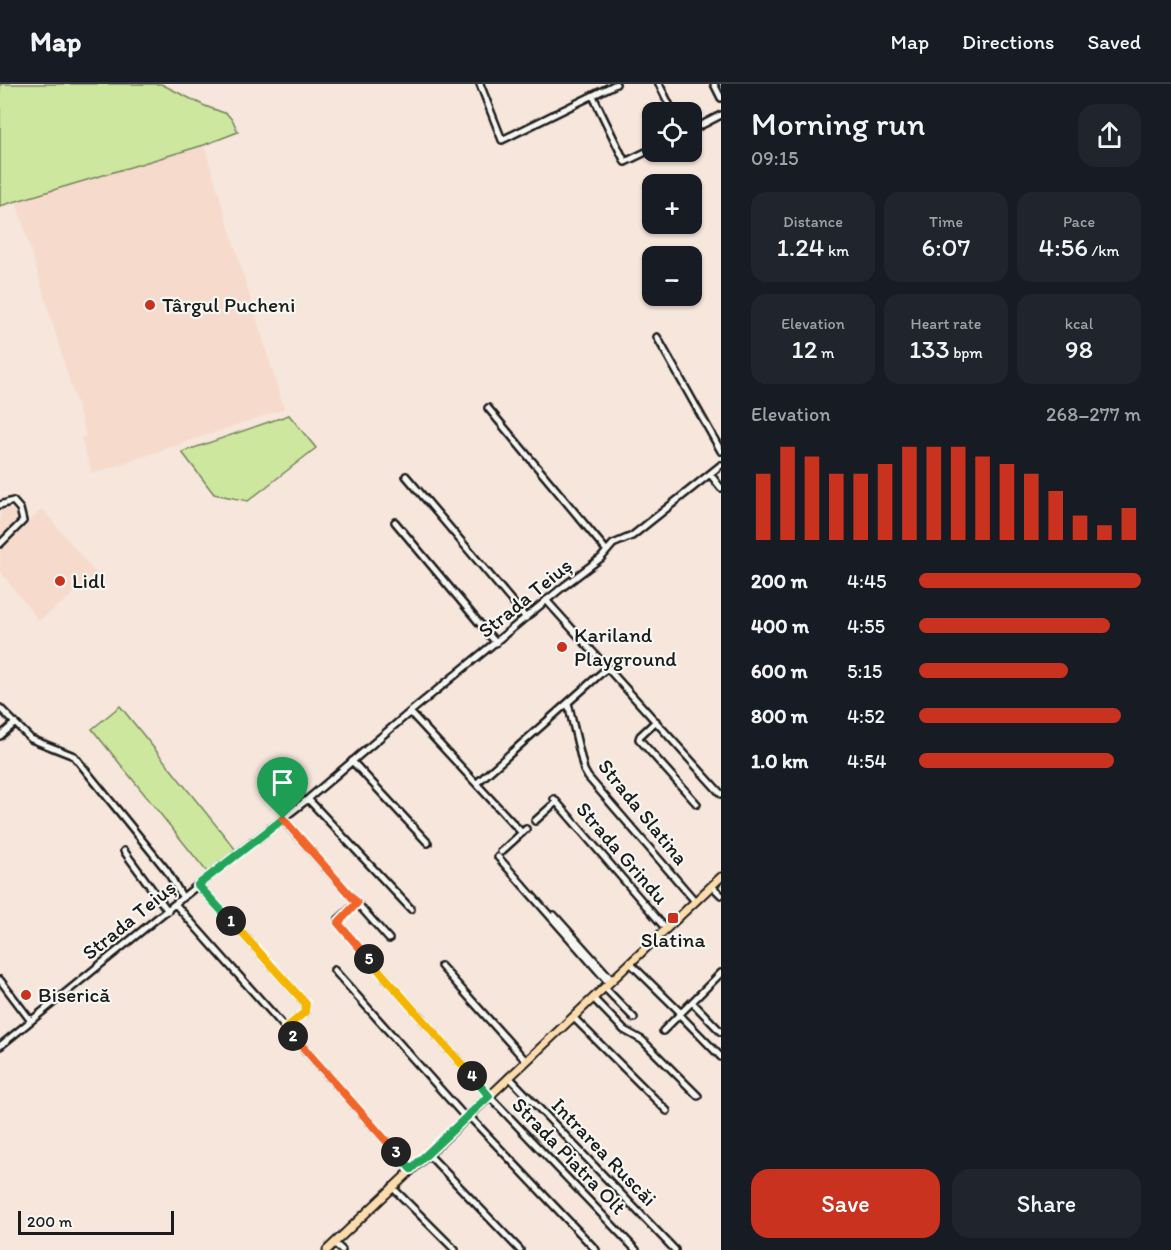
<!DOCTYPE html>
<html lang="en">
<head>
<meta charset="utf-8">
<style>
	:root { --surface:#171b24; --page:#20242c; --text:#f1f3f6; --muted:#9ea1a6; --line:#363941; --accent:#c8321e }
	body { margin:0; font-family:Itim,sans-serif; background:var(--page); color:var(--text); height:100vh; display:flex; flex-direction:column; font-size:22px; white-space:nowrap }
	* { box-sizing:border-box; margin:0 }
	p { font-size:20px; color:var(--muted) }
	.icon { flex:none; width:33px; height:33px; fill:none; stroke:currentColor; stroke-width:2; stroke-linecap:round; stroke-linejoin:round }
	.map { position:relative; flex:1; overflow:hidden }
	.sheet { display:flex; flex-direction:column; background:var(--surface); width:450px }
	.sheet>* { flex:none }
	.controls { position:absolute; left:642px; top:18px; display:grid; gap:12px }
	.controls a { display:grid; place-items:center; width:60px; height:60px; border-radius:12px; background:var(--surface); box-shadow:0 2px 4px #0004; font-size:30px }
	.scale { position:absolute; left:18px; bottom:15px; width:156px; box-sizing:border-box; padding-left:6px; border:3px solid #1c1c1c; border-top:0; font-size:16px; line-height:21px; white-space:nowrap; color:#1c1c1c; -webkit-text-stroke:4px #f6f6f2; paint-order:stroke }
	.pin { position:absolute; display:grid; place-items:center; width:51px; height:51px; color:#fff; margin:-62px -26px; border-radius:50% 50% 50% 0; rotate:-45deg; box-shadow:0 0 6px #0007 }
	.pin .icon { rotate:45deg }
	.km { position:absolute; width:30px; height:30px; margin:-15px; border-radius:50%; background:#222; color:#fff; font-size:16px; line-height:30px; text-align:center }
	.round { display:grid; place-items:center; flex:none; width:63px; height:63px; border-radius:18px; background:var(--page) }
	.head { display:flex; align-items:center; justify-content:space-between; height:102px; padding:0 30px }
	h1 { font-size:33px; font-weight:600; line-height:45px }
	.metrics { display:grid; grid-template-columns:repeat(3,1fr); gap:9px; height:102px; padding:6px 30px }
	.metrics div { display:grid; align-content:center; border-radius:15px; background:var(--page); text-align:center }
	.metrics b { font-size:26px; font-weight:600 }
	.metrics small { font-size:16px; font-weight:400 }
	.metrics p { font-size:16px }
	.chart { height:168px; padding:12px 30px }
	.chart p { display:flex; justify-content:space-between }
	.chart svg { width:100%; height:108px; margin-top:6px; stroke:var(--accent); stroke-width:6 }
	.action { display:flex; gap:12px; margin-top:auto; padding:12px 30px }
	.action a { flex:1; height:69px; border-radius:18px; background:var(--accent); color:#fff; font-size:24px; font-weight:600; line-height:69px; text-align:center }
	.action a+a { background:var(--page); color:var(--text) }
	ul { padding:0 30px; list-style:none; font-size:20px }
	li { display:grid; grid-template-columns:96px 72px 1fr; align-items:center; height:45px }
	li i { height:15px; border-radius:8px; background:var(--accent) }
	header { display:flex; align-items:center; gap:36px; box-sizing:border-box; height:84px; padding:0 30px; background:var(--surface); border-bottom:2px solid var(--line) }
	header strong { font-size:28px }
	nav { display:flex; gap:33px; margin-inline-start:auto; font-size:21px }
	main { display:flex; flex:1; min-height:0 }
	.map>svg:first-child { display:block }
</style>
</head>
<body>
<header>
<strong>Map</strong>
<nav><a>Map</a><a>Directions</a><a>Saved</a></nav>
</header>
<main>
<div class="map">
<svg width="721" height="1166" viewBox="0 0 721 1166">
	<rect width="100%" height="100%" fill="#f6e6dc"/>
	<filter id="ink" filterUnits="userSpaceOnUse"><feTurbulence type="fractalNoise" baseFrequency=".0167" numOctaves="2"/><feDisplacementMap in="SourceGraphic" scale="12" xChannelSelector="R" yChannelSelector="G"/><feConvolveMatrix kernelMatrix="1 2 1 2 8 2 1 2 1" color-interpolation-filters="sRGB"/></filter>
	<g filter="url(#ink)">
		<path fill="#f6dbcd" d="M204 61 284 325 92 390 81 354 86 352 16 117Z
			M8 423 14 426 17 433 16 437 22 444 42 425 97 491 39 537 0 487V424Z"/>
		<path fill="#cde89e" stroke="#74825d" stroke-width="1.5" d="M0 0H161L205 22 227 30 233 37 238 48 204 61 0 122Z
			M289 331 316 364 248 417 214 410 182 368Z
			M120 622 236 766 207 788 92 645Z"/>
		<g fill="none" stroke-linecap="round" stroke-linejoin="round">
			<defs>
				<path id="minor" d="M480 0 502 56 616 0
					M659 0 673 28
					M714 0 721 14
					M593 12 625 78 652 65
					M692 46 721 31
					M657 253 721 367
					M488 324 607 467
					M710 390 721 404
					M406 392 526 534
					M0 421 13 417 20 425 23 437 0 460
					M395 438 496 559
					M546 516 721 710
					M568 619 584 686 588 693 695 817
					M0 624 31 655 74 672 167 787 183 814
					M410 628 522 749
					M656 637 640 652 639 655 697 720
					M0 652 14 640
					M352 677 428 759
					M477 699 607 584
					M308 715 411 825
					M554 715 666 845
					M283 736 389 855
					M535 737 556 718
					M124 767 168 827
					M501 768 526 745
					M498 773 609 899
					M198 801 306 920 305 928 286 944
					M712 802 721 811
					M357 819 338 836V839L489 1012 636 1166
					M176 821 411 1085
					M554 831 612 896
					M630 879 681 929
					M441 882 526 977
					M334 886 466 1034
					M0 896 31 937
					M604 903 634 934
					M593 914 624 946 642 956 698 1012
					M692 918 721 948
					M680 931 721 973
					M573 933 667 1027
					M663 947 721 889
					M0 962 198 801 308 715 410 628 564 502 601 474 613 460 632 452 721 381
					M509 993 675 1166
					M469 1032 596 1166
					M428 1070 520 1166
					M392 1103 455 1166
					M334 1159 342 1166"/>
				<path id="major" d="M327 1166 721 793"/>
			</defs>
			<use href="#minor" stroke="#1c1c1c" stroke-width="10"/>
			<use href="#major" stroke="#1c1c1c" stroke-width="11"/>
			<use href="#minor" stroke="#f6f6f2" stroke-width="5"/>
			<use href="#major" stroke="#fcdcac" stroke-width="7"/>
		</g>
	</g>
	<g fill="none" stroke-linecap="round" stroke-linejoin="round" filter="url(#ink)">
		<defs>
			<path id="split-1" d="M231 837 198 801 283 735"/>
			<path id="split-2" d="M231 837 306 920 305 928 286 944 293 952"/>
			<path id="split-3" d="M293 952 396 1068"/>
			<path id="split-4" d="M396 1068 411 1085 489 1012 472 992"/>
			<path id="split-5" d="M369 875 472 992"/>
			<path id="split-6" d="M283 735 357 819 338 839 369 875"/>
		</defs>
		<use href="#split-1" stroke="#fff" stroke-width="12"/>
		<use href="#split-2" stroke="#fff" stroke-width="12"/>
		<use href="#split-3" stroke="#fff" stroke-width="12"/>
		<use href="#split-4" stroke="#fff" stroke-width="12"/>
		<use href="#split-5" stroke="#fff" stroke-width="12"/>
		<use href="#split-6" stroke="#fff" stroke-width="12"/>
		<use href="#split-1" stroke="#22a559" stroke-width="8"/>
		<use href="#split-2" stroke="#f5b400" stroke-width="8"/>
		<use href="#split-3" stroke="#f0652b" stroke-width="8"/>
		<use href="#split-4" stroke="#22a559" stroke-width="8"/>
		<use href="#split-5" stroke="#f5b400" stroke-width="8"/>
		<use href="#split-6" stroke="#f0652b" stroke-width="8"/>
	</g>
	<g fill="#c8321e" stroke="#f6f6f2" stroke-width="2">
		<circle cx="150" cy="221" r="6"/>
		<circle cx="60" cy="497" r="6"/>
		<circle cx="562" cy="563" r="6"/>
		<rect x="667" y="828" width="12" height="12" rx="3"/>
		<circle cx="26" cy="911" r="6"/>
	</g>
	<g text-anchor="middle" stroke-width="4.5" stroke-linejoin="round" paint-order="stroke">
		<g font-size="21" fill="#1c1c1c" stroke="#f6f6f2" text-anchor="start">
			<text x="162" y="228">Târgul Pucheni</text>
			<text x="72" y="504">Lidl</text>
			<text x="574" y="558">Kariland<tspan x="574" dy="24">Playground</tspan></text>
			<text x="673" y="863" text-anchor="middle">Slatina</text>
			<text x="38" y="918">Biserică</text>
		</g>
		<g font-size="21" fill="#1c1c1c" stroke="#f6f6f2">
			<text transform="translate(525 514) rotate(-39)" y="7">Strada Teiuș</text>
			<text transform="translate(643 728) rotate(51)" y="7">Strada Slatina</text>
			<text transform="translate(622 769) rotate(49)" y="7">Strada Grindu</text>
			<text transform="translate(129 836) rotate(-39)" y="7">Strada Teiuș</text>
			<text transform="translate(604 1068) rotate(46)" y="7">Intrarea Ruscăi</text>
			<text transform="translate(569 1072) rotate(46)" y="7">Strada Piatra Olt</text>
		</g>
	</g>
</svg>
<div class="controls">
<a><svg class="icon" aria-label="locate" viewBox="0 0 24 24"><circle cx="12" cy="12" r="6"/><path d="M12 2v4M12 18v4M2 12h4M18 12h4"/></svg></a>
<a>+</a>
<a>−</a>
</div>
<div class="scale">200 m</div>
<div class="pin" style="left:283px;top:735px;background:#1e9e55"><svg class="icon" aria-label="arrive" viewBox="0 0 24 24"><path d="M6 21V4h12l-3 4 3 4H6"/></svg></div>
<b class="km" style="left:231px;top:837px">1</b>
<b class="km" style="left:293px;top:952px">2</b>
<b class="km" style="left:396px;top:1068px">3</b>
<b class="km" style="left:472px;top:992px">4</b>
<b class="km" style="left:369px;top:875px">5</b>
</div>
<section class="sheet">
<div class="head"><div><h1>Morning run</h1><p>09:15</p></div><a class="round"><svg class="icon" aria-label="share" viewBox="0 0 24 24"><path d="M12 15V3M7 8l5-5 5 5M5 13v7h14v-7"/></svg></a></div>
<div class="metrics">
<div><p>Distance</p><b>1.24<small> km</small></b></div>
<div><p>Time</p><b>6:07</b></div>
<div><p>Pace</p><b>4:56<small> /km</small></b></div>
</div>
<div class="metrics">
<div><p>Elevation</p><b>12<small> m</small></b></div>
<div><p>Heart rate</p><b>133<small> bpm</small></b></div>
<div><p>kcal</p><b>98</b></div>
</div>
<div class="chart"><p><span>Elevation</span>268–277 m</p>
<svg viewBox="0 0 160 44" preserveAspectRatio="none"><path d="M5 44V17M15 44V6M25 44V10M35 44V17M45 44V17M55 44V13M65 44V6M75 44V6M85 44V6M95 44V10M105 44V13M115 44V17M125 44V24M135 44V34M145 44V38M155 44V31"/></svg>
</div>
<ul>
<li><b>200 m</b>4:45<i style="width:100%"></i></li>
<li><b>400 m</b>4:55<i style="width:86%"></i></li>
<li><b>600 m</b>5:15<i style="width:67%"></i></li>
<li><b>800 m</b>4:52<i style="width:91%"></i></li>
<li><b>1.0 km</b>4:54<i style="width:88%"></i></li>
</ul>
<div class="action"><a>Save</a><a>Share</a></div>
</section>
</main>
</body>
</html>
